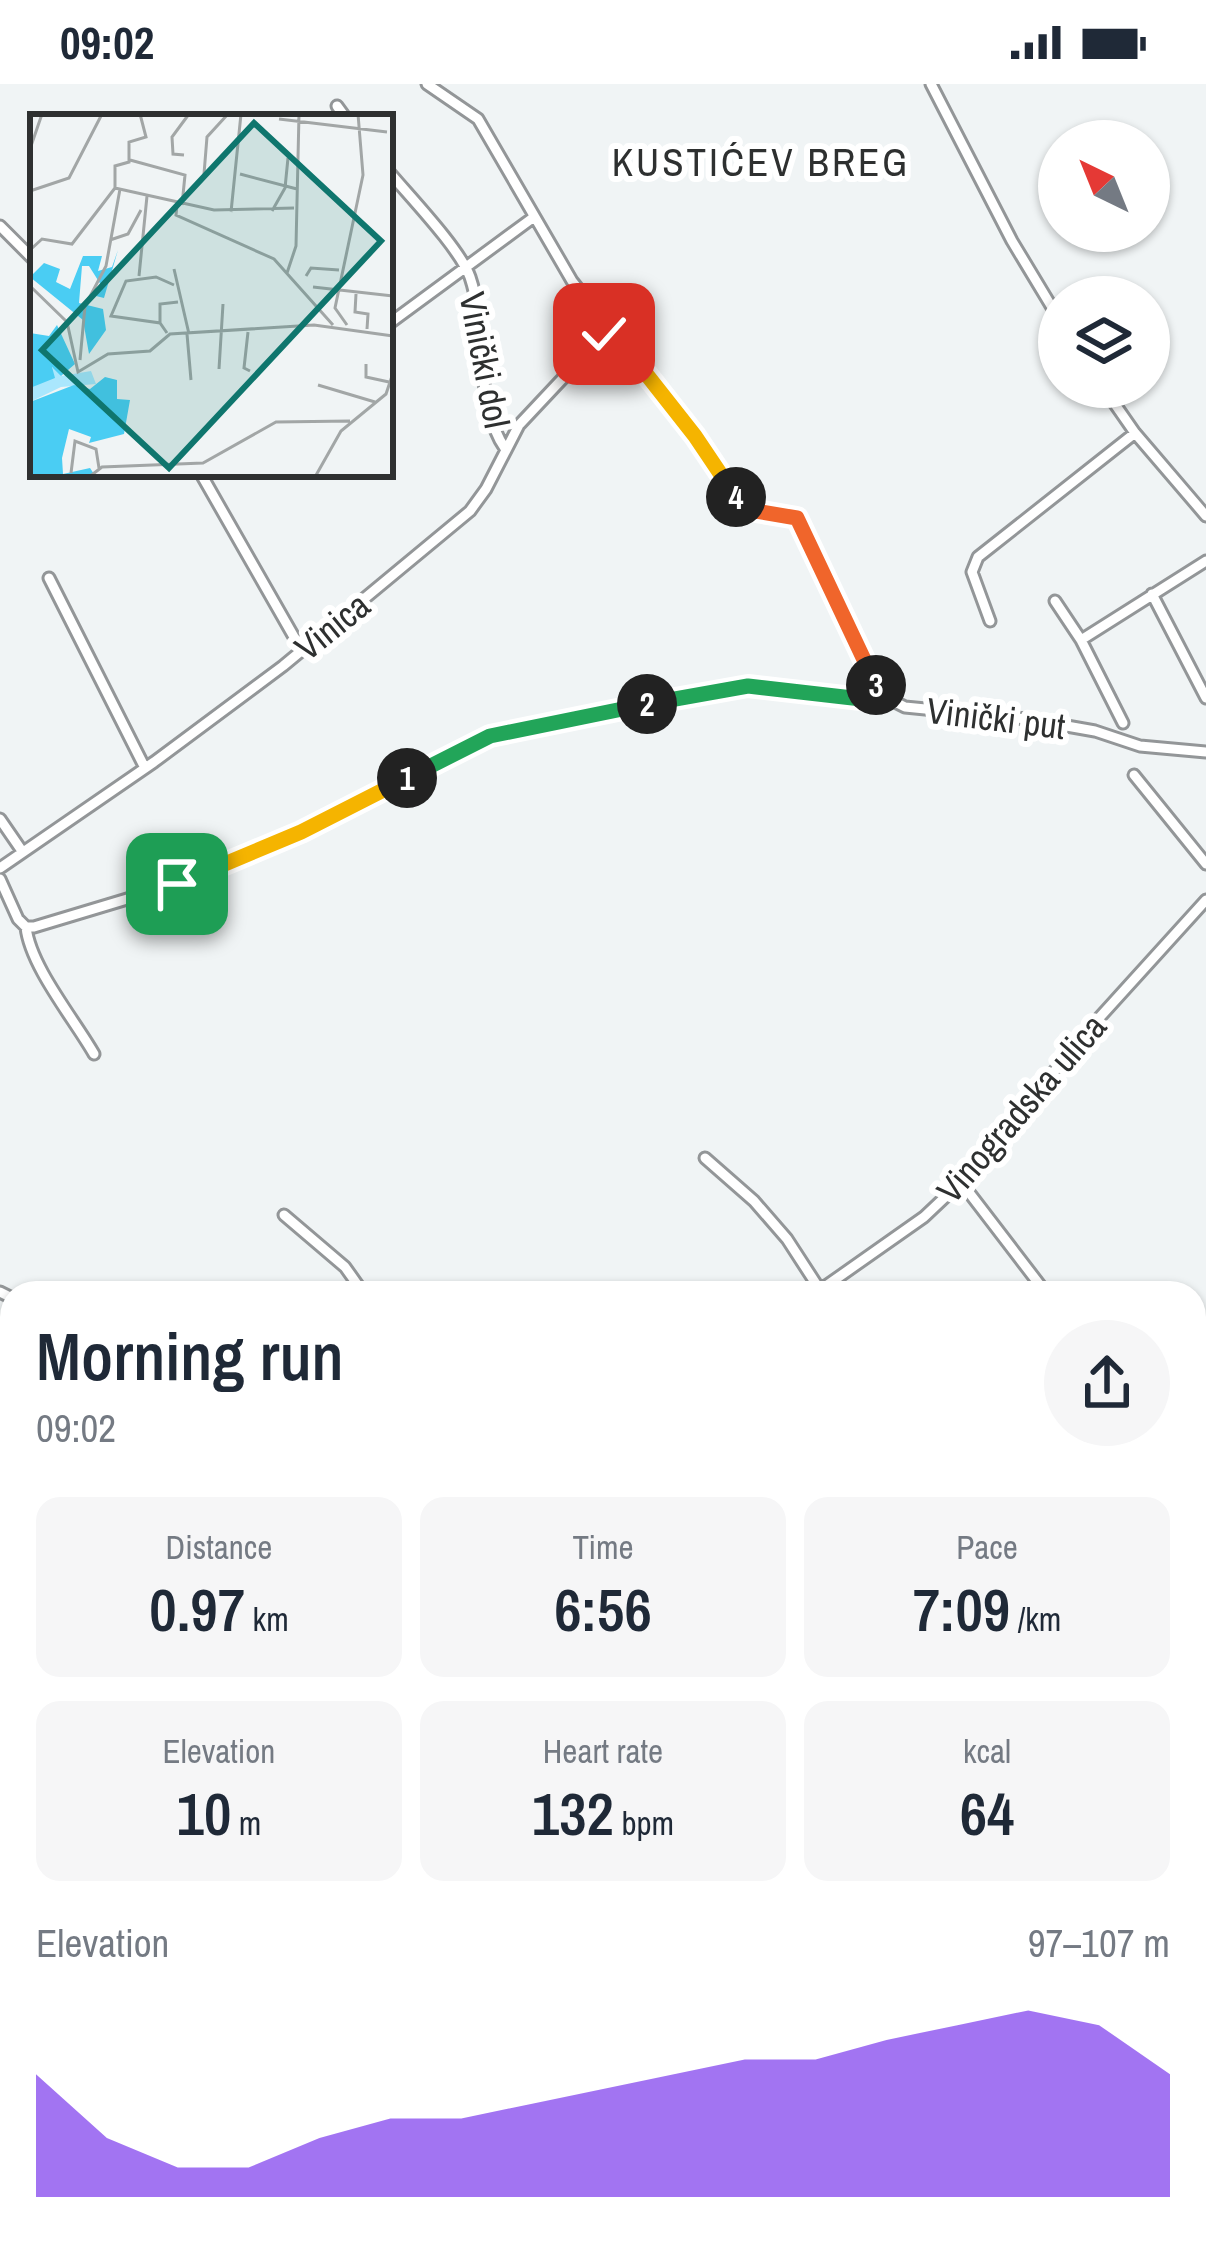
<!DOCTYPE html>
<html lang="en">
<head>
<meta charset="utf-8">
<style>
	:root { --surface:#fff; --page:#f6f6f7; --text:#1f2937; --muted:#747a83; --accent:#7c3aed }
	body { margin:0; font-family:"Archivo Narrow",sans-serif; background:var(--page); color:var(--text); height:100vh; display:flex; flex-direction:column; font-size:45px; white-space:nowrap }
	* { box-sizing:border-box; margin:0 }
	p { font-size:39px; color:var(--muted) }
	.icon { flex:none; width:66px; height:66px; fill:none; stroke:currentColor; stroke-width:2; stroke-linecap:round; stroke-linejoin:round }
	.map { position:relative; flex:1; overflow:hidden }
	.sheet { position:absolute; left:0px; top:1197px; width:1206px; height:975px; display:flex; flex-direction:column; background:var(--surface); border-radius:36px 36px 0 0; box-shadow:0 3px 9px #0004 }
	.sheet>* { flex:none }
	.needle { width:78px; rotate:317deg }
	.buttons { position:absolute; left:1038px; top:36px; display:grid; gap:24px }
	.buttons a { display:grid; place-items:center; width:132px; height:132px; border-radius:50%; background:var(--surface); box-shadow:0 3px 9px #0004; font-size:60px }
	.pin { position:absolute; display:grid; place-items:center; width:102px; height:102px; color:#fff; margin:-51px; border-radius:24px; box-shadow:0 6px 18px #0006 }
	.km { position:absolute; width:60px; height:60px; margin:-30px; border-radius:50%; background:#222; color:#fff; font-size:33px; line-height:60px; text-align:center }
	.round { display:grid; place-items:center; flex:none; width:126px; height:126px; border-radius:63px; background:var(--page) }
	.head { display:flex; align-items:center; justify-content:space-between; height:204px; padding:0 36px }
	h1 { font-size:66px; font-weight:600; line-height:90px }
	.stats { display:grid; grid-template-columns:repeat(3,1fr); gap:18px; height:204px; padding:12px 36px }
	.stats div { display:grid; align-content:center; border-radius:24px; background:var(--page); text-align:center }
	.stats b { font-size:60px; font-weight:600 }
	.stats small { font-size:33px; font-weight:400 }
	.stats p { font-size:33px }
	.chart { height:336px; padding:24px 36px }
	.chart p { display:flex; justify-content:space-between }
	.chart svg { width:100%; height:216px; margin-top:12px; fill:var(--accent); opacity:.7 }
	.status { display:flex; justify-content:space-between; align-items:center; height:84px; padding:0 60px; background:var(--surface); direction:ltr }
	.status svg { height:33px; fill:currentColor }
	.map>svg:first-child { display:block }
</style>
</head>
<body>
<div class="status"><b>09:02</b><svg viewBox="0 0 49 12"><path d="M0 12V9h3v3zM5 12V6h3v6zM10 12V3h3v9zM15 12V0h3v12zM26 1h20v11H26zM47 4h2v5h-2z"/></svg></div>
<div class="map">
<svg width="1206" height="2171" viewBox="0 0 1206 2171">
	<rect width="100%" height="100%" fill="#f0f4f5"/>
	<path fill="#aae7fd" d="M245 2160H403L384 2171H236Z"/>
	<path fill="#4acdf3" d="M0 1456 12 1481V1626L0 1589Z
		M12 1744V1844L0 1847V1747Z
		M12 1969V2160H223L221 2171H0V1970Z
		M402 2160H787L794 2171H384Z"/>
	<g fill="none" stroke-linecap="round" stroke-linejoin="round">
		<defs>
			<path id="street" d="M427 0 478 35 572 197 695 352 740 420 750 426 797 434 883 612
				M931 0 1012 157 1059 235
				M337 22 345 33
				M390 89C411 114 460 165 470 193 489 249 472 317 506 366
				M0 142 33 175
				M390 239 534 133
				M1103 303 1135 349 1206 432
				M201 390 302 567
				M49 494 145 684
				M1152 510 1206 614
				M1055 517 1081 556 1123 639
				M990 537 972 488 978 473 1135 349
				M1081 556 1206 477
				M1134 691 1206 780
				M0 735 22 767
				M0 784 154 678 283 582 470 427 486 405 519 341 610 244
				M0 795 18 835 26 843H34L177 800 242 775 490 652 721 604 749 602 870 617 883 612 905 623 1027 635 1095 647 1140 662 1206 668
				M26 843C30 882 74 935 94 970
				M705 1074 754 1117 787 1155 822 1209
				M961 1098 1046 1209
				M284 1131 345 1183 362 1207 372 1209
				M0 1208 12 1214
				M816 1209 924 1133 961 1098 1100 933 1206 816
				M0 1345 12 1356
				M0 1732 12 1747
				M0 1911 12 1917"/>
		</defs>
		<use href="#street" stroke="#939698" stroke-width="15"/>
		<use href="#street" stroke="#fff" stroke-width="9"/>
	</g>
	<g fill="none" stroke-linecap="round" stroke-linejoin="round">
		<defs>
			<path id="split-1" d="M177 800 301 748 407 694"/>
			<path id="split-2" d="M407 694 490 652 647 620"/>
			<path id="split-3" d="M647 620 748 602 870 616 884 612 876 601"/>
			<path id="split-4" d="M736 413 750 426 797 434 876 601"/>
			<path id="split-5" d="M604 250 610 244 695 352 736 413"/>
		</defs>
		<use href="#split-1" stroke="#fff" stroke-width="24"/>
		<use href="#split-2" stroke="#fff" stroke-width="24"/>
		<use href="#split-3" stroke="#fff" stroke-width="24"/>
		<use href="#split-4" stroke="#fff" stroke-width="24"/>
		<use href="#split-5" stroke="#fff" stroke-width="24"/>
		<use href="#split-1" stroke="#f5b400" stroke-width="15"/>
		<use href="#split-2" stroke="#22a559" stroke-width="15"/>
		<use href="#split-3" stroke="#22a559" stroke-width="15"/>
		<use href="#split-4" stroke="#f0652b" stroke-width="15"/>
		<use href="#split-5" stroke="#f5b400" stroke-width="15"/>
	</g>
	<g text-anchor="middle" stroke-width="12" stroke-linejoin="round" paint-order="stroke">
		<g font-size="36" fill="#2e3030" stroke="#fff">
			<text transform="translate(485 276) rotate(79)" y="13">Vinički dol</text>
			<text transform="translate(332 542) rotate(-39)" y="13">Vinica</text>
			<text transform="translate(996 634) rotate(7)" y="13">Vinički put</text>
			<text transform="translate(1021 1024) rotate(-49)" y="13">Vinogradska ulica</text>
		</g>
		<g font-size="39" letter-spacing="3" fill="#2e3030" stroke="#fff">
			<text x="761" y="92">KUSTIĆEV BREG</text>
		</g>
	</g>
	<g transform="translate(30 30)">
		<rect width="363" height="363" fill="#f0f4f5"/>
		<path d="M25 252 31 262 61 257 66 270 31 273 0 288V274Z" fill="#aae7fd"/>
		<path d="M88 136 74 184 66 182 71 171 59 152H52L49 189 73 195 76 216 59 240 53 206 0 163 14 149 30 155 26 168 40 175 53 142H72L68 157 82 153ZM27 211 45 250 31 262 22 253 25 264 0 274V219L19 222ZM75 263 87 266V285L100 286 94 320 59 329 61 323 39 315 32 344 33 360 60 354 66 363H0V288L44 271 60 275Z" fill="#4acdf3"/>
		<path fill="none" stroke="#a2a6a6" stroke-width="3" d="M110 0 116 23 99 28V48L85 52V74L184 96 264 94M249 5 357 18M0 35 12 0M154 41 143 40 142 23 159 0M100 46 155 61 152 91M174 60 177 23 198 0M210 60 267 75M0 77 39 64 72 0M147 91 146 101 244 145 303 211M242 97 255 74 258 44M201 98 211 0M80 126 98 120 111 96M0 136 12 125 42 130 85 74M144 155 159 220M257 159 266 132 269 0M109 162 117 82M276 162 281 154 309 156M0 172 37 208 48 258 78 240 120 237 140 220 284 211 363 222M283 173 363 182M326 180 325 198 338 200 337 215M130 209V190L148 188M317 211 305 194 333 61 328 0M218 218 214 254 220 257M137 219 130 209 81 202 96 167 126 163 144 171M157 220 161 266M50 246 55 192 76 152 90 75M336 250V263L359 268M189 255 193 190M288 271 345 288M41 359 45 327 66 335 69 354M59 363 72 353 173 349 246 308 320 307M285 363 311 317 356 280 363 259"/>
		<path fill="#0f766e" fill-opacity="0.15" stroke="#0f766e" stroke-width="6" d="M224 9 351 127 139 354 12 236Z"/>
		<rect width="363" height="363" fill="none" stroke="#2e3030" stroke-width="6"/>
	</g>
</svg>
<div class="buttons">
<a><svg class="needle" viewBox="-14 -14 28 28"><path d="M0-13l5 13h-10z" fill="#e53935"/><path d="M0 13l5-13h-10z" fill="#747a83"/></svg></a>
<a><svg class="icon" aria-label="layers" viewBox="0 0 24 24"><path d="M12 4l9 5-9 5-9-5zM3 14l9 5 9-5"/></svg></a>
</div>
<div class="pin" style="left:177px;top:800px;background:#1e9e55"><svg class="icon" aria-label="arrive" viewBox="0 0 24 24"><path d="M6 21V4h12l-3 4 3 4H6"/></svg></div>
<div class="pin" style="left:604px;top:250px;background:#d93025"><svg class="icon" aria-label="check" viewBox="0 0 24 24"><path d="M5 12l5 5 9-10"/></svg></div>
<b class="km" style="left:407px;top:694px">1</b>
<b class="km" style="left:647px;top:620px">2</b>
<b class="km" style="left:876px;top:601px">3</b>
<b class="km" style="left:736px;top:413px">4</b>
<section class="sheet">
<div class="head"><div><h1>Morning run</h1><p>09:02</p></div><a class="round"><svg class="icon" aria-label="share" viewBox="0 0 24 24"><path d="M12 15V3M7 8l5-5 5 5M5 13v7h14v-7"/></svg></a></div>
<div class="stats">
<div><p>Distance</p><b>0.97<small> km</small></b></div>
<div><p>Time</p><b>6:56</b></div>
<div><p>Pace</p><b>7:09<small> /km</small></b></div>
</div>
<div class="stats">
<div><p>Elevation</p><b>10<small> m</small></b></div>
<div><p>Heart rate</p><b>132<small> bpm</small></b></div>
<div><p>kcal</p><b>64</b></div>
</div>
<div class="chart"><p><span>Elevation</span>97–107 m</p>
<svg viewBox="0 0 160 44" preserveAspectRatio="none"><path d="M0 44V19L10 32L20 38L30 38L40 32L50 28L60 28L70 25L80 22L90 19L100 16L110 16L120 12L130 9L140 6L150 9L160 19V44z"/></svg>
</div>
</section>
</div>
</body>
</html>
